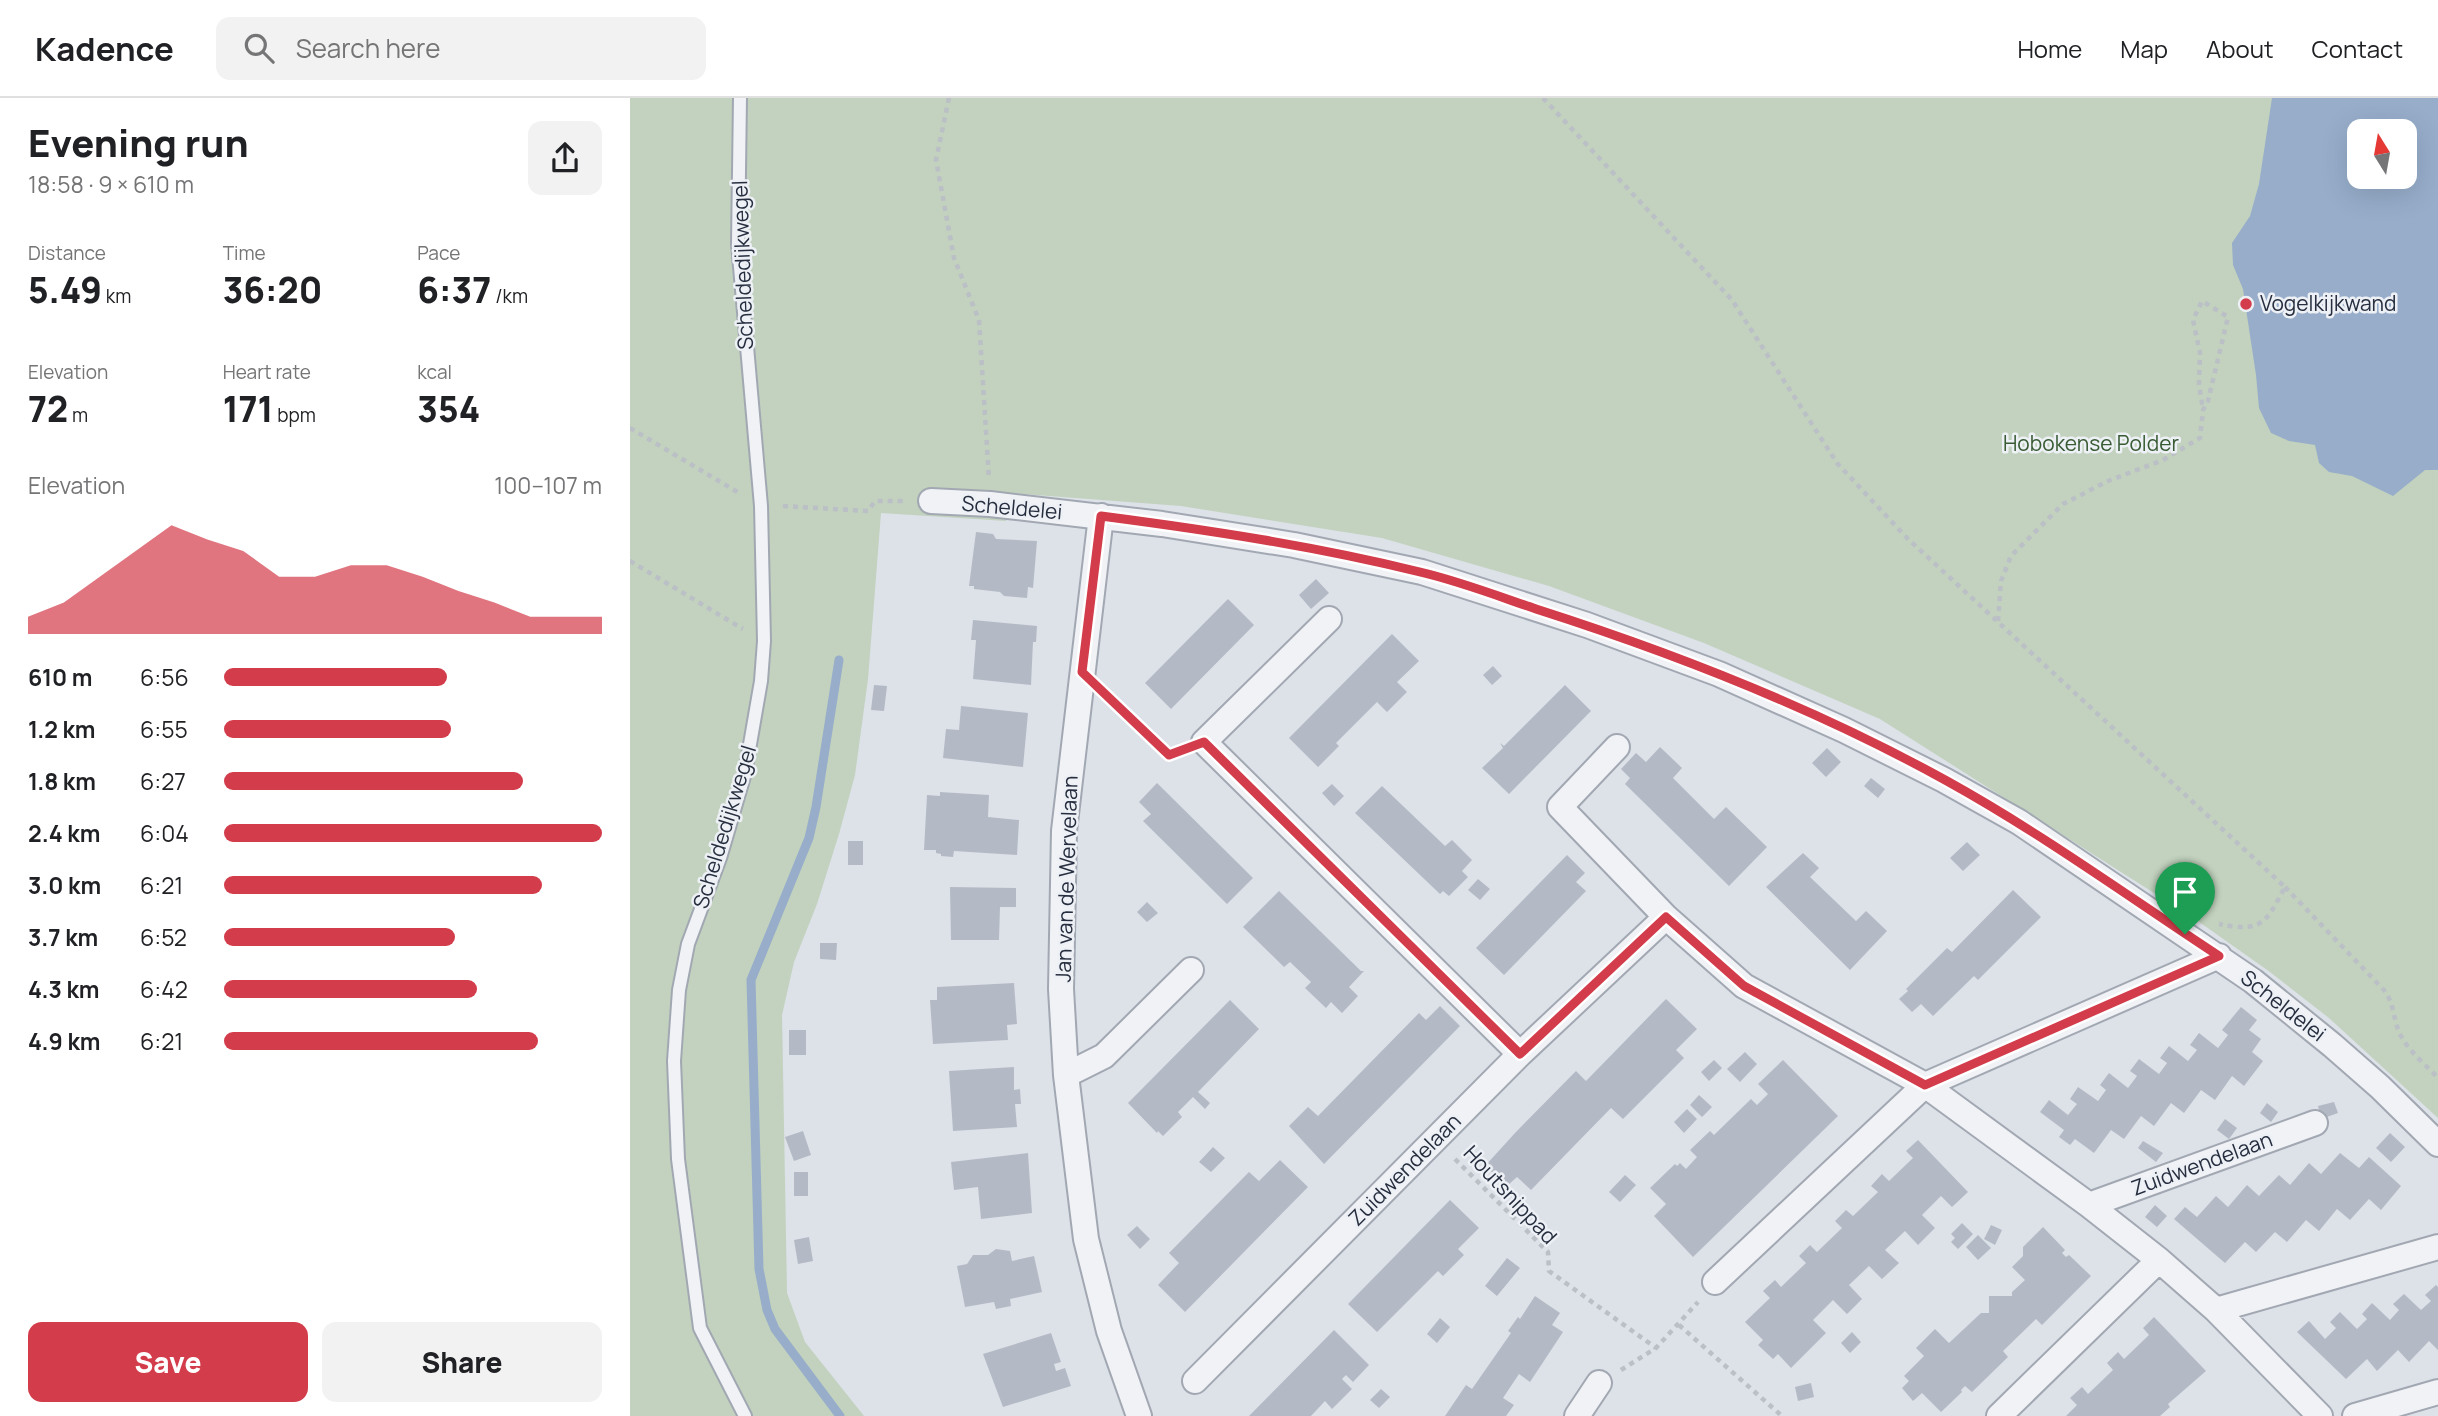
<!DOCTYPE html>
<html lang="en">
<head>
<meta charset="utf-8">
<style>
	:root { --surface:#fff; --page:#f2f2f2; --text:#202124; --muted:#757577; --line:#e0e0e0; --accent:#d33c4b }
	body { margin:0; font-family:Manrope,sans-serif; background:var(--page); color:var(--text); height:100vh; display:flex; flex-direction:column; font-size:26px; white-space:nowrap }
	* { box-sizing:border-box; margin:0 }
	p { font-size:23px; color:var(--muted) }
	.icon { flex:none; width:38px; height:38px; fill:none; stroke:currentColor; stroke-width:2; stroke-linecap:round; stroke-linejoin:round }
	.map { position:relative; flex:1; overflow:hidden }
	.details { display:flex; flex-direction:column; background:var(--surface); width:630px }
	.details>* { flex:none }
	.needle { width:46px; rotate:349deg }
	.tools { position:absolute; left:1717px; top:21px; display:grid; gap:14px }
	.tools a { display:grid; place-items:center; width:70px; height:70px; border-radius:14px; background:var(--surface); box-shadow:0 7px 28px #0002; font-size:35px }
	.pin { position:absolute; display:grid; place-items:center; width:60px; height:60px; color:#fff; margin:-72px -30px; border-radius:50% 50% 50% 0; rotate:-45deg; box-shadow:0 0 7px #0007 }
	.pin .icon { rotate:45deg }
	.round { display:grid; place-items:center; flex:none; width:74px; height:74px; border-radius:14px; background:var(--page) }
	.summary { display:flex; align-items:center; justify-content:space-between; height:119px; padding:0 28px }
	h1 { font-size:38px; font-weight:800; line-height:52px }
	.metrics { display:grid; grid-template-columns:repeat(3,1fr); gap:10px; height:119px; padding:7px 28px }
	.metrics div { display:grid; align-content:center }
	.metrics b { font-size:35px; font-weight:800 }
	.metrics small { font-size:19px; font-weight:400 }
	.metrics p { font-size:19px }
	.chart { height:196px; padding:14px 28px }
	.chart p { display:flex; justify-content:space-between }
	.chart svg { width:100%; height:126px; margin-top:7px; fill:var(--accent); opacity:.7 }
	.primary-button { display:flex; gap:14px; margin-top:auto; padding:14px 28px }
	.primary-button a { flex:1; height:80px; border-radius:14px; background:var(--accent); color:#fff; font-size:28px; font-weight:800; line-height:80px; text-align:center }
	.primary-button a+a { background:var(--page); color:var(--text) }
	ul { padding:0 28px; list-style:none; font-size:23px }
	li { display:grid; grid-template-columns:112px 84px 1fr; align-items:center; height:52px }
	li i { height:18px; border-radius:9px; background:var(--accent) }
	header { display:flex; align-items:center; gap:42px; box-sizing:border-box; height:98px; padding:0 35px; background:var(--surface); border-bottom:2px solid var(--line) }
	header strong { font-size:33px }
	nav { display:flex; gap:38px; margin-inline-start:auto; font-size:24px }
	.search { width:490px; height:63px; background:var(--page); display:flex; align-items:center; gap:18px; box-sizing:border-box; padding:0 24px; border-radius:14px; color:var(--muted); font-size:26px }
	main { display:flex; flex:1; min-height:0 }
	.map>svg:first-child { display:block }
</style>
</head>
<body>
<header>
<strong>Kadence</strong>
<div class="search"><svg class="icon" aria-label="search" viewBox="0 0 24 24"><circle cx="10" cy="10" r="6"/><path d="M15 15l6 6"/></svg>Search here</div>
<nav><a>Home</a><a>Map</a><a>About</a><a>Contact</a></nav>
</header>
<main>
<section class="details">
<div class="summary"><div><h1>Evening run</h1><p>18:58 · 9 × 610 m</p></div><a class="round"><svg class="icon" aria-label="share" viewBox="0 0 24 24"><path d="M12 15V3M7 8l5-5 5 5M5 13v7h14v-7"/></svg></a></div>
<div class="metrics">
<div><p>Distance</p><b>5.49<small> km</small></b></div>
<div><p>Time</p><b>36:20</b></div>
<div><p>Pace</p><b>6:37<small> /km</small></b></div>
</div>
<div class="metrics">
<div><p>Elevation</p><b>72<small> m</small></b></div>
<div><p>Heart rate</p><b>171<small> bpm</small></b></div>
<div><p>kcal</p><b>354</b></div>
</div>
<div class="chart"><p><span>Elevation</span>100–107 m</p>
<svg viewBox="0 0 160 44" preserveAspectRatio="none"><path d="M0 44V38L10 33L20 24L30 15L40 6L50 11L60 15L70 24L80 24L90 20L100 20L110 24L120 29L130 33L140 38L150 38L160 38V44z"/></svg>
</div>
<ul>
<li><b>610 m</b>6:56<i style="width:59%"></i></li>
<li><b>1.2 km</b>6:55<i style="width:60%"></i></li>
<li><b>1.8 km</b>6:27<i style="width:79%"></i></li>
<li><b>2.4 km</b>6:04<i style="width:100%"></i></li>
<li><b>3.0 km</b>6:21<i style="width:84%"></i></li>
<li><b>3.7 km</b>6:52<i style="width:61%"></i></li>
<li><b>4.3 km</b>6:42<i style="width:67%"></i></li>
<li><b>4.9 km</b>6:21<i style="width:83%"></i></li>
</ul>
<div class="primary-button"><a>Save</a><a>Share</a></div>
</section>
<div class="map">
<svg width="1808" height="1318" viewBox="0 0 1808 1318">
	<rect width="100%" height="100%" fill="#dde1e8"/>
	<path fill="#c2d2be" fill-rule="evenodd" d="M0 0H1808V1020L1699 920 1640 874 1565 821 1250 621 1074 545 919 488 752 440 551 408 378 395 376 423 251 415 238 581 225 677 209 736 187 806 164 864 152 917 157 1195 175 1244 234 1318H0ZM1729 33H1774V79H1729Z"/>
	<path fill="#97adca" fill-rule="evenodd" d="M1642 0H1808V372H1795L1763 398 1722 378 1699 374 1689 365 1685 347 1659 343 1641 335 1629 310 1626 277 1613 191 1603 167 1602 145 1620 118 1629 86ZM1729 33H1774V79H1729Z"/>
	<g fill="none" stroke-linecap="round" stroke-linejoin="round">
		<path stroke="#97adca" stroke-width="9" d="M209 562 186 709 179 740 121 882 129 1171 137 1212 145 1231 210 1318"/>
	</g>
	<path fill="#b4bac5" d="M346 434 363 436 366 441 407 443 403 490 398 489 397 500 374 498 370 494 344 491V488H339Z
		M686 481 699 495 681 511 669 497Z
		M598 501 624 527 541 611 515 585Z
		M343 522 407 528 406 544H403L401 587 343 581 346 542H341Z
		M762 536 789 563 767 584 777 594 757 614 747 604 706 645 709 648 688 669 659 640Z
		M863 568 872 578 862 587 853 577Z
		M244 587 257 588 254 613 241 612Z
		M935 587 961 613 879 696 852 670 873 650 870 645 874 648Z
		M331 608 398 615 393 669 313 660 316 631 329 632Z
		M1030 649 1052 670 1043 680 1084 721 1096 709 1137 749 1099 788 995 686 1000 680 991 671 1006 655 1016 664Z
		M1197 650 1211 664 1196 679 1182 665Z
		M1241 680 1255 691 1248 700 1234 688Z
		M527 685 623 780 597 806 513 723 521 716 509 704Z
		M702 686 714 698 704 708 692 695Z
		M752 688 815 748 822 742 842 762 832 773 838 779 819 798 813 793 810 796 725 715Z
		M310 694 359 697 358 719 389 722 387 757 324 753 323 759 311 758V756L306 755V752H294L297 697 310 698Z
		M218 743H233V767H218Z
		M1337 744 1350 757 1333 773 1320 760Z
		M1173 755 1189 770 1180 779 1226 823 1236 813 1257 833 1220 872 1136 789Z
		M937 757 955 775 946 784 956 793 874 877 846 850Z
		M848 781 860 791 850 802 838 792Z
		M320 789 386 790V809H370L369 842H321Z
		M1383 792 1411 819 1348 882 1344 878 1303 918 1291 906 1282 914 1269 901 1278 893 1276 891 1317 850 1322 854Z
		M649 793 731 873H734L719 889 728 898 712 915 701 904 696 910 675 890 681 884 660 864 654 869 613 829Z
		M517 804 528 815 517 824 507 814Z
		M190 845H207L206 862 190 861Z
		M384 885 387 926 377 927 378 942 303 946 300 902H307V889Z
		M1036 901 1067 931 1046 952 1054 960 993 1021 981 1010 901 1092 887 1079 877 1088 855 1068 885 1035 946 973 956 983Z
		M600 902 629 931 568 994 580 1005 575 1011 563 999 548 1014 552 1019 533 1038 528 1033 527 1035 498 1005Z
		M810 908 830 928 694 1066 659 1028 678 1009 688 1018 789 915 796 922Z
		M1611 909 1627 922 1619 932 1631 941 1622 954 1633 963 1614 988 1602 978 1585 1002 1571 992 1554 1015 1541 1005 1524 1028 1511 1018 1494 1041 1481 1032 1464 1055 1445 1041 1440 1047 1429 1039 1434 1032 1410 1014 1419 1002 1438 1017 1447 1006 1440 1001 1448 989 1468 1003 1476 992 1470 987 1479 975 1498 990 1507 978 1500 973 1509 961 1529 976 1537 965 1530 960 1539 948 1558 963 1567 952 1560 947 1569 935 1588 950 1598 937 1592 932Z
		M159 932H176V957H159Z
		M1115 954 1127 966 1110 984 1097 971Z
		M1084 962 1092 970 1079 983 1071 974Z
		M1153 962 1208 1018 1063 1159 1024 1118 1036 1106 1020 1090 1045 1066 1047 1068 1050 1065 1056 1071 1067 1059 1060 1052 1080 1033 1084 1037 1121 1001 1127 1007 1138 996 1128 986Z
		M384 969V992L390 991 391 1006H385L387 1029 323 1033 319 973Z
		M1069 997 1082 1009 1072 1019 1060 1007Z
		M1704 1004 1708 1015 1691 1021 1688 1008Z
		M1637 1005 1648 1014 1641 1024 1630 1015Z
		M1057 1011 1067 1021 1054 1035 1044 1024Z
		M1595 1021 1607 1030 1599 1041 1587 1032Z
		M173 1033 181 1057 164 1063 155 1039Z
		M1760 1035 1775 1049 1761 1064 1746 1050Z
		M1288 1042 1338 1094 1322 1109 1311 1098 1292 1117 1305 1130 1288 1147 1275 1133 1255 1152 1269 1165 1252 1181 1239 1168 1219 1187 1232 1201 1217 1216 1203 1202 1183 1222 1196 1235 1161 1270 1148 1256 1143 1261 1128 1247 1133 1242 1115 1224 1140 1200 1133 1193 1145 1182 1151 1189 1176 1165 1169 1158 1180 1147 1187 1154 1212 1130 1205 1123 1216 1112 1223 1118 1248 1094 1241 1088 1252 1076 1259 1083 1283 1060 1276 1053Z
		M1513 1043 1533 1055 1526 1064 1508 1050Z
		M583 1049 595 1060 581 1074 569 1064Z
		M398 1055 402 1115 351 1121 348 1089 324 1092 321 1064Z
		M1710 1055 1729 1070 1739 1059 1771 1088 1751 1112 1739 1101 1720 1122 1707 1111 1689 1133 1676 1122 1657 1144 1645 1134 1626 1154 1615 1144 1595 1165 1544 1121 1555 1109 1567 1119 1586 1098 1598 1109 1617 1087 1629 1098 1649 1077 1660 1087 1679 1065 1691 1076Z
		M650 1062 678 1089 555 1214 528 1187 549 1165 539 1155 619 1074 629 1083Z
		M164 1074H178V1098H164Z
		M995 1077 1006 1087 990 1104 979 1094Z
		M820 1102 849 1130 828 1151 834 1157 813 1178 808 1173 747 1234 718 1206Z
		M1525 1107 1537 1118 1527 1129 1515 1119Z
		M1332 1125 1343 1136 1328 1151 1321 1144 1325 1140 1321 1136Z
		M1361 1127 1372 1132 1365 1147 1354 1141Z
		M507 1128 520 1141 510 1151 497 1137Z
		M1413 1129 1435 1152 1432 1155 1436 1159 1439 1157 1461 1178 1412 1227 1406 1221 1373 1253 1378 1259 1342 1294 1335 1288 1331 1292 1332 1294 1311 1314 1292 1295 1283 1303 1272 1290 1279 1283 1274 1278 1294 1258 1286 1250 1305 1231 1319 1245 1351 1215H1359V1198H1382V1194L1395 1182 1382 1169 1393 1158V1149Z
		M1348 1137 1361 1150 1348 1162 1336 1149Z
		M179 1139 183 1163 168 1166 164 1142Z
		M366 1151 380 1153 382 1163 404 1158 412 1194 380 1201 381 1208 366 1211 364 1204 335 1209 327 1168 337 1166 343 1157H358Z
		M877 1160 890 1170 867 1198 855 1188Z
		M1806 1187 1808 1189V1252L1799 1243 1779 1264 1768 1252 1747 1273 1737 1261 1716 1281 1667 1234 1679 1223 1695 1241 1706 1230 1700 1224 1710 1214 1727 1231 1737 1221 1732 1216 1742 1205 1760 1222 1769 1212 1763 1206 1774 1196 1791 1212 1801 1203 1795 1197Z
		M905 1198 930 1215 922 1227 933 1234 900 1284 889 1276 873 1300 884 1307 876 1318H815L836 1287 842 1291 881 1235 878 1233 888 1219 890 1221Z
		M1524 1219 1576 1273 1538 1306 1540 1309 1530 1318H1436L1447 1307 1440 1300 1452 1289 1458 1296 1483 1272 1477 1265 1488 1254 1494 1261 1519 1237 1513 1230Z
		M810 1220 820 1229 807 1245 797 1236Z
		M704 1232 739 1267 723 1284 716 1277 712 1281 722 1291 702 1311 695 1303 681 1318H619Z
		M1222 1234 1231 1244 1220 1255 1211 1245Z
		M421 1235 431 1264 424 1266 426 1273 435 1270 441 1288 373 1309 353 1256Z
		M1181 1285 1184 1299 1168 1303 1165 1289Z
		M751 1291 760 1299 749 1310 740 1302Z"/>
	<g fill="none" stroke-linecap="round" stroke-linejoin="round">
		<defs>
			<path id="service" d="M110 0 108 146 131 408 134 543 131 583 115 675 90 760 58 846 49 892 44 963 48 1061 70 1230 115 1318"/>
			<path id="minor" d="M301 403 360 406 532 426 664 447 792 474 957 527 1089 576 1214 632 1314 682 1389 724 1623 883 1702 947 1750 989 1808 1046
				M471 418 434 733 431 891 436 977 456 1141 479 1233 509 1318
				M699 521 574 644 890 956
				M987 649 930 709 1036 819 1114 888 1295 987 1459 1107 1529 1162 1586 1212 1690 1318
				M436 977 474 958 561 872
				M1459 1107 1685 1025
				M1085 1184 1295 987 1589 858
				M1586 1212 1808 1149
				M565 1283 890 956 1036 819
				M947 1318 969 1285
				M1369 1318 1529 1162
				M1725 1318 1808 1294"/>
		</defs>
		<use href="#service" stroke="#a2a8b2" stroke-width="16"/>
		<use href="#minor" stroke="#a2a8b2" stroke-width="28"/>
		<path stroke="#bbbfc6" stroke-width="4.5" stroke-dasharray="5 5" stroke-linecap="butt" d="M319 0 306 62 324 160 349 222 359 381
			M913 0 1102 202 1207 365 1277 440 1655 789C1636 824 1633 835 1589 826
			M0 330 109 395
			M153 408 238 413 245 403H275
			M0 463 113 531
			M1368 523 1371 483 1381 458 1433 406 1478 383 1533 362 1570 340 1573 312 1578 303 1598 219 1572 203 1563 222 1570 255 1569 286 1573 312
			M476 597 539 657 551 653
			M1655 789 1754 892C1764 905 1763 919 1769 934 1777 952 1795 966 1808 980
			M825 1061 918 1154 919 1173 1026 1250
			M1049 1227 1152 1318
			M991 1272 1026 1250 1068 1204"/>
		<use href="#service" stroke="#f0f2f6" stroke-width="12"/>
		<use href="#minor" stroke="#f0f2f6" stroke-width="24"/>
	</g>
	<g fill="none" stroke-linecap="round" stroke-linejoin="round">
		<defs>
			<path id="route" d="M471 418C578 432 685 448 790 474 829 483 868 498 906 511 1047 556 1187 611 1317 683 1411 735 1499 799 1589 858L1295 987 1114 888 1036 819 890 956 574 644 539 657 452 574Z"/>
		</defs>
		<use href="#route" stroke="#fff" stroke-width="14"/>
		<use href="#route" stroke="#d33c4b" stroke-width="9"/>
	</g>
	<circle fill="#d33c4b" stroke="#edf0f5" stroke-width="2.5" cx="1616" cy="206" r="7"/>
	<g text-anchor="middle" stroke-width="5" stroke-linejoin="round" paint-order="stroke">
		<g font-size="21" fill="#262e3f" stroke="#edf0f5">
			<text transform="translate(113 167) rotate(-92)" y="7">Scheldedijkwegel</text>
			<text transform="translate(382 410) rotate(5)" y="7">Scheldelei</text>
			<text transform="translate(95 729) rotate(-73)" y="7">Scheldedijkwegel</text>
			<text transform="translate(437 781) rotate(-88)" y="7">Jan van de Wervelaan</text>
			<text transform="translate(1653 908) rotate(38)" y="7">Scheldelei</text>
			<text transform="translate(1572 1066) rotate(-20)" y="7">Zuidwendelaan</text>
			<text transform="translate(775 1072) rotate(-45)" y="7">Zuidwendelaan</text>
			<text transform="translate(880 1097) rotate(47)" y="7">Houtsnippad</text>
		</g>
		<g font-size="21" fill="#262e3f" stroke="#edf0f5" text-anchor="start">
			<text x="1630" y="213">Vogelkijkwand</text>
		</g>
		<g font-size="21" fill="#385b33" stroke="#edf0f5">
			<text x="1461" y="353">Hobokense Polder</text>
		</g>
	</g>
</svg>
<div class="tools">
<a><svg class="needle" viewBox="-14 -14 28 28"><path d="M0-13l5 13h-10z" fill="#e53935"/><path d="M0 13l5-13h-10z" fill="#757577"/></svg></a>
</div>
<div class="pin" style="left:1555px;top:836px;background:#1e9e55"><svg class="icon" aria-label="arrive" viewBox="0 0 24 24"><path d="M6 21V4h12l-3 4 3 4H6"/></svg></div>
</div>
</main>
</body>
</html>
